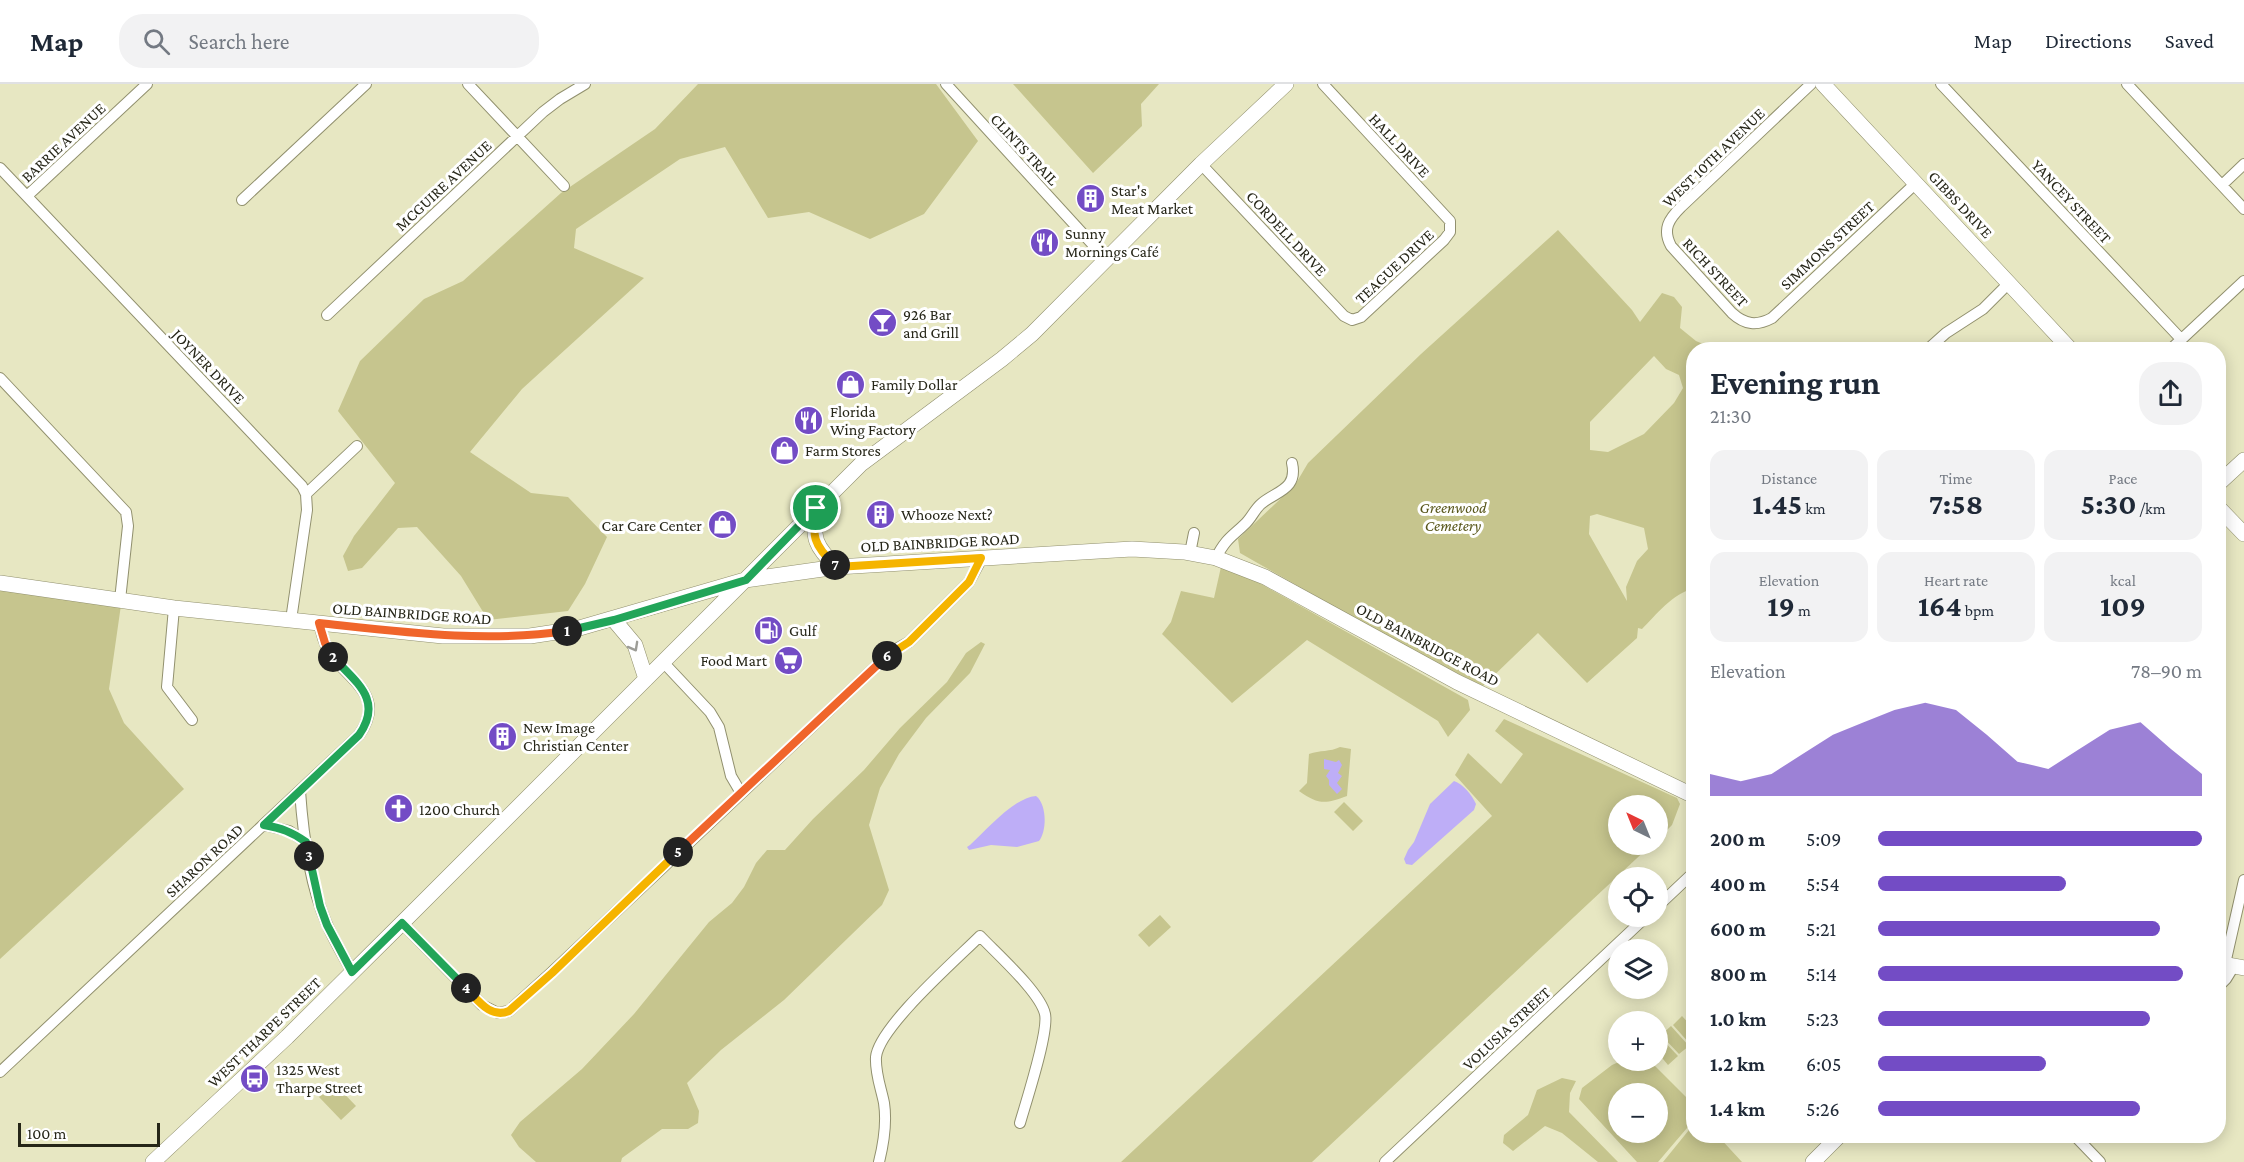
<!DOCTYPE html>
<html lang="en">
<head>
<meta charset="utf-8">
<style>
	:root { --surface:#fff; --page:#f2f2f3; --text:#1f2937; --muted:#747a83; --line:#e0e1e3; --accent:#734cc5 }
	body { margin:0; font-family:"Crimson Pro",serif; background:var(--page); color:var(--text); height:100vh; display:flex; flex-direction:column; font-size:22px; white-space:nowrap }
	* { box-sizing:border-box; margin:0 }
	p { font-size:20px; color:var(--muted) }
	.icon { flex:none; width:33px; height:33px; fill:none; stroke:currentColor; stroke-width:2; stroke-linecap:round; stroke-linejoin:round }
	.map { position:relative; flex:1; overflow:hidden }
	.drawer { position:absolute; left:1686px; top:258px; width:540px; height:801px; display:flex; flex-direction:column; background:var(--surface); border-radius:24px; box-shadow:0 3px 15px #0003 }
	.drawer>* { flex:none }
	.needle { width:39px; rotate:317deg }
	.buttons { position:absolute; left:1608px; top:711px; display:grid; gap:12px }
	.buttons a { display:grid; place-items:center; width:60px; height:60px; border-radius:50%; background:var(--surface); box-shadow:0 3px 15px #0003; font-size:30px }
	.scale { position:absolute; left:18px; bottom:15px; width:142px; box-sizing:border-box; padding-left:6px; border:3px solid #262618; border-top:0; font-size:16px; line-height:21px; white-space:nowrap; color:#262618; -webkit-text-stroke:4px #fff; paint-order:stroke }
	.pin { position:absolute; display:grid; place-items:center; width:51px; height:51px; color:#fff; margin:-26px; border:3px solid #fff; border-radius:50%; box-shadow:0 2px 6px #0007 }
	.km { position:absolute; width:30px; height:30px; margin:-15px; border-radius:50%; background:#222; color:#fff; font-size:16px; line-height:30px; text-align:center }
	.round { display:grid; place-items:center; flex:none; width:63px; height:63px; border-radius:24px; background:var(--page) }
	.head { display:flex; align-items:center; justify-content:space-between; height:102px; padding:0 24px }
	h1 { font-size:33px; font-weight:700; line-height:45px }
	.figures { display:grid; grid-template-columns:repeat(3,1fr); gap:9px; height:102px; padding:6px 24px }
	.figures div { display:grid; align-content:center; border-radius:15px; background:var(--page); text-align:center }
	.figures b { font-size:30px; font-weight:700 }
	.figures small { font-size:16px; font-weight:400 }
	.figures p { font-size:16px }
	.chart { height:168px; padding:12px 24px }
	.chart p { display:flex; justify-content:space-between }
	.chart svg { width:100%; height:108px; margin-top:6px; fill:var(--accent); opacity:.7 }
	ul { padding:0 24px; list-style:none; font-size:20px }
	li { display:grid; grid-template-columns:96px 72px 1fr; align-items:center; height:45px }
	li i { height:15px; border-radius:8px; background:var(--accent) }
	header { display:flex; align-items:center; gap:36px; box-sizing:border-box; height:84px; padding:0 30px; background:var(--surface); border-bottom:2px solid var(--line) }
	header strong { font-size:28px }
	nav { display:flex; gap:33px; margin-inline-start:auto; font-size:21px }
	.search { width:420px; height:54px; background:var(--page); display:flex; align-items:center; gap:15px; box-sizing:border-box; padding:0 21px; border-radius:24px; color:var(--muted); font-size:22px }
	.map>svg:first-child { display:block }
</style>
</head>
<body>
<header>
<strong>Map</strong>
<div class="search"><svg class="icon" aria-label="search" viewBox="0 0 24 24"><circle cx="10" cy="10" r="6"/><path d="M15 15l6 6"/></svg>Search here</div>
<nav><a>Map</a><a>Directions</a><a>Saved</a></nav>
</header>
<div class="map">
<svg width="2244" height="1078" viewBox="0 0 2244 1078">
	<rect width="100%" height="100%" fill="#e7e7c2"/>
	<path fill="#c6c58e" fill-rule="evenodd" d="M698 0H936L978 57 924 130 870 155 809 128 768 134 725 63 680 75 576 145 574 164 644 194 522 305 470 368 531 409 568 413 607 453 585 500 568 527 488 536 461 492 417 443 398 444 362 484 348 487 343 472 354 452 395 399 338 327 360 277 424 215 463 197 561 109 655 45Z
		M1013 0H1159L1141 20 1142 42 1093 89Z
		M1558 146 1632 226 1640 238 1662 209 1674 213 1682 223 1680 244 1696 257 1715 265 1694 266 1693 505C1673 509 1656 531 1642 545L1638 544 1637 554 1587 599 1538 549 1483 602 1418 570 1240 469 1238 455 1295 401 1308 379 1421 270ZM1654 272 1666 285 1679 291 1683 304 1674 319 1644 350 1608 368 1590 366V338ZM1597 430 1644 444 1648 465 1637 477 1626 503 1627 517 1589 450 1590 432Z
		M1221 483 1239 488 1261 500 1468 616 1470 626 1448 653 1438 637 1307 556 1232 619 1162 550 1171 538 1181 507 1214 514Z
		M0 504 121 521 109 605 124 639 184 705 0 875Z
		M981 558 985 560 970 589 926 634 899 670 880 704 869 741 889 806 882 821 784 916 721 966 687 999 699 1027 698 1039 688 1045H662L622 1074 621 1078H536L519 1063 511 1051 520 1038 582 985 634 930 709 838 732 819 744 803 756 779 767 766H785L813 735 864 686 900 644 947 598 966 569Z
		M1504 635 1677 714 1680 720 1672 741 1658 755V722H1618V760L1651 761 1312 1078H1121L1492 732 1455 691 1468 669 1501 700 1523 670 1495 647Z
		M1340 663 1351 665 1347 712C1325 720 1319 721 1299 707L1307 699 1309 670C1320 666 1330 668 1340 663Z
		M1344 718 1363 737 1353 747 1334 728Z
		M1160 831 1171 843 1149 863 1138 851Z
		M1682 932 1693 944V957L1690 960 1673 941Z
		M1671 942 1689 962 1679 970 1661 951Z
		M1660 953 1678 972 1668 981 1658 969V955Z
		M1623 976 1650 977 1693 1020V1037L1658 1078H1637L1579 1015 1582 1004 1612 981ZM1618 1010H1658V1048H1618Z
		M1562 994 1576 997 1570 1009 1569 1028 1618 1078H1598L1562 1049 1545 1042 1513 1067 1503 1059 1504 1051 1528 1031 1537 1006Z
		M334 999 356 1022 341 1036 319 1013Z
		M1693 1041 1694 1052H1718L1742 1078H1663Z"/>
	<path fill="#beaef7" d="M1324 675 1336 678 1339 676 1342 681 1338 689 1342 692 1337 699 1342 705 1337 710 1329 701V696L1326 692 1330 686 1324 685Z
		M1454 697C1463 700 1472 711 1476 720L1474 726 1412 781 1406 780 1404 775 1408 766 1414 758 1430 720Z
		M1036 712C1047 720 1047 747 1039 757L1017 763 991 761 969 766 967 763 970 761C987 746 1013 714 1036 712Z"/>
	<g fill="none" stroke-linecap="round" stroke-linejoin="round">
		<defs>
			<path id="street" d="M468 0 564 102
				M946 0 1106 175
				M1811 0 1681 123C1669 135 1662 145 1671 162L1732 229C1745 241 1757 242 1772 234L1916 99
				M1941 0 2181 255
				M2127 0 2244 125
				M1201 80 1344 232 1352 236 1361 233 1444 156 1450 148V137L1323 0
				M0 84 302 402 306 410 307 426 291 536
				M2222 101 2244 80
				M27 112 147 0
				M242 116 366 0
				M327 231 543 28 560 15 585 0
				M1927 266 1946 249 1983 225 2009 199
				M2170 266 2244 197
				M0 294 126 428 128 442 120 516
				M306 410 357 362
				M1190 469 1194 449
				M1216 474C1226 454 1232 453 1246 439 1252 433 1255 425 1261 420 1276 407 1298 406 1292 379
				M174 524 167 603 192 636
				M663 578 710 628 719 643 731 692 741 709
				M300 707C303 750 309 798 326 838 333 855 343 871 352 888
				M264 741 289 747 306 758
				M1658 822 1694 788
				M402 839 482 921 498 929 509 927 551 889 891 568 909 558 969 498 982 474
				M2225 880 2244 796
				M2218 903 2226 895 2234 882
				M0 988 359 651C386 613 352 598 331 571 324 562 322 550 319 539
				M2075 1052 2100 1078
				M879 1078C884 1058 887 1039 884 1019 881 1004 875 989 876 973 879 943 956 876 980 852 997 870 1040 908 1045 930 1049 948 1026 1018 1020 1039
				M1385 1078 1647 832"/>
			<path id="secondary" d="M1823 0 2071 266
				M2218 400 2244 376
				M2218 423 2244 450
				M816 424C812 454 815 463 837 483
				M0 499 174 524 443 552H530L576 545 745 496 837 483 1132 465 1184 468 1216 474 1265 493 1457 598 1694 712
				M614 536 635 561 646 595
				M2218 879 2244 884
				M153 1078 287 953 402 839 861 380 1002 275 1032 250 1201 80 1286 0
				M1813 1078 1839 1052"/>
		</defs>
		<use href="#street" stroke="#91906e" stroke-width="12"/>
		<use href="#secondary" stroke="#91906e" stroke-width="16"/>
		<use href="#street" stroke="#fff" stroke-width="10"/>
		<use href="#secondary" stroke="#fff" stroke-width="15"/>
	</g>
	<defs><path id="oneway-chevron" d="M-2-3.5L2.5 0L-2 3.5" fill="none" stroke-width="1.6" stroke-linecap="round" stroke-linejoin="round" transform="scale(1.5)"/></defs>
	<use stroke="#9d9d97" href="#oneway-chevron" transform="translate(634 563) rotate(61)"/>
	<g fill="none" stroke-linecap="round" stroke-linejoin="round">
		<defs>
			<path id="split-1" d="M567 547 614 536 746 496 816 424"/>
			<path id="split-2" d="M333 573 325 559 319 539C403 548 484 559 567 547"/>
			<path id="split-3" d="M309 772 306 758C292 748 281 744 264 741L359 651C384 615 355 598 333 573"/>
			<path id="split-4" d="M309 772 320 822 327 841 352 888 402 839 466 904"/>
			<path id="split-5" d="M466 904C478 916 490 935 509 927L552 889 678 768"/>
			<path id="split-6" d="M678 768 887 572"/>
			<path id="split-7" d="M835 481 837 483 981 474 969 498 909 558 887 572"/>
			<path id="split-8" d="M816 424C812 452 813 461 835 481"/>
		</defs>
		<use href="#split-1" stroke="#fff" stroke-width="12"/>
		<use href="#split-2" stroke="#fff" stroke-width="12"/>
		<use href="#split-3" stroke="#fff" stroke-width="12"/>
		<use href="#split-4" stroke="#fff" stroke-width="12"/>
		<use href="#split-5" stroke="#fff" stroke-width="12"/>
		<use href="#split-6" stroke="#fff" stroke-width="12"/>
		<use href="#split-7" stroke="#fff" stroke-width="12"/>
		<use href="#split-8" stroke="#fff" stroke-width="12"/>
		<use href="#split-1" stroke="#22a559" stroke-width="8"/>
		<use href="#split-2" stroke="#f0652b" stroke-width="8"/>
		<use href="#split-3" stroke="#22a559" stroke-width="8"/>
		<use href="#split-4" stroke="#22a559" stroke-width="8"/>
		<use href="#split-5" stroke="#f5b400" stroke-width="8"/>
		<use href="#split-6" stroke="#f0652b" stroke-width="8"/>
		<use href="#split-7" stroke="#f5b400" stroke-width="8"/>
		<use href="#split-8" stroke="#f5b400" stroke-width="8"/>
	</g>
	<defs>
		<symbol id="building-disc" viewBox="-11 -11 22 22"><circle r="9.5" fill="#734cc5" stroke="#fff"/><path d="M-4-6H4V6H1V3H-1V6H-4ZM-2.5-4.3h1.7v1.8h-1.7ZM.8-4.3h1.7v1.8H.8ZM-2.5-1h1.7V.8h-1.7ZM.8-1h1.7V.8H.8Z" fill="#fff"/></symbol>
		<symbol id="restaurant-disc" viewBox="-11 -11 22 22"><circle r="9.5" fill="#734cc5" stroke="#fff"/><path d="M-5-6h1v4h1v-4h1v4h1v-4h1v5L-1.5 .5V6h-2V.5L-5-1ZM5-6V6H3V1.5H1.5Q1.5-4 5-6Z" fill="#fff"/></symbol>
		<symbol id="bar-disc" viewBox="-11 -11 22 22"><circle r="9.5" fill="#734cc5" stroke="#fff"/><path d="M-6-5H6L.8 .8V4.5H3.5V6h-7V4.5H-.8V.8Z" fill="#fff"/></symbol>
		<symbol id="shop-disc" viewBox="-11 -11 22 22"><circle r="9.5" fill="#734cc5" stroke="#fff"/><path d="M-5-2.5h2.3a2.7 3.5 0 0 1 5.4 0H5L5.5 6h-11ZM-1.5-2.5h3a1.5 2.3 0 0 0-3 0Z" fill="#fff"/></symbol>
		<symbol id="fuel-disc" viewBox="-11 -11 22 22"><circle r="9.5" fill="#734cc5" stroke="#fff"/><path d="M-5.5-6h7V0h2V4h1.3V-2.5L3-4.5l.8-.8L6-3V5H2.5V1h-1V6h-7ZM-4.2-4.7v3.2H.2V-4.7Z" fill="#fff"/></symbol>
		<symbol id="supermarket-disc" viewBox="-11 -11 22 22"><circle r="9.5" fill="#734cc5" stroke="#fff"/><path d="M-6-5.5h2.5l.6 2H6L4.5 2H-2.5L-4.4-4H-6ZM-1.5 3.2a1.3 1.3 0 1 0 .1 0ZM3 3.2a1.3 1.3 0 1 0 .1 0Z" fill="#fff"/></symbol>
		<symbol id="church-disc" viewBox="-11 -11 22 22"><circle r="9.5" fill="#734cc5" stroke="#fff"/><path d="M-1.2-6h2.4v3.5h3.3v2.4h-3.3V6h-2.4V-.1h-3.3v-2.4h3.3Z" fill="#fff"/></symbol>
		<symbol id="bus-disc" viewBox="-11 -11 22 22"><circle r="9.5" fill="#734cc5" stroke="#fff"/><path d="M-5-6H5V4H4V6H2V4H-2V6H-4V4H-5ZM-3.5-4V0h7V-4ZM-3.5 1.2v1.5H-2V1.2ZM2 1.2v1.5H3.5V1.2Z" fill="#fff"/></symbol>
	</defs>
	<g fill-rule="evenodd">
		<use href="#building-disc" x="1074" y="98" width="33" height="33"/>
		<use href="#restaurant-disc" x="1028" y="142" width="33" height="33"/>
		<use href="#bar-disc" x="866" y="222" width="33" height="33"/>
		<use href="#shop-disc" x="834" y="284" width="33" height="33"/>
		<use href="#restaurant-disc" x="792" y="320" width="33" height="33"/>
		<use href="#shop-disc" x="768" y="350" width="33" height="33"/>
		<use href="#building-disc" x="864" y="414" width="33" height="33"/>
		<use href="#shop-disc" x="706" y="424" width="33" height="33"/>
		<use href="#fuel-disc" x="752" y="530" width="33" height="33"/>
		<use href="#supermarket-disc" x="772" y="560" width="33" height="33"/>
		<use href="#building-disc" x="486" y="636" width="33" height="33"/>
		<use href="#church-disc" x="382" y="708" width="33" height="33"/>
		<use href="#bus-disc" x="238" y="978" width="33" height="33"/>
	</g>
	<g text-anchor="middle" stroke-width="6" stroke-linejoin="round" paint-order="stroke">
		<g font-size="16" fill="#262618" stroke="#fff">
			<text transform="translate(63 58) rotate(-43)" y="6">BARRIE AVENUE</text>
			<text transform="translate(1400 61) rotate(47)" y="6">HALL DRIVE</text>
			<text transform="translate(1025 65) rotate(47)" y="6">CLINTS TRAIL</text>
			<text transform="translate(1713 73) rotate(-44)" y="6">WEST 10TH AVENUE</text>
			<text transform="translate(443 101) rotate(-43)" y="6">MCGUIRE AVENUE</text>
			<text transform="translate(2072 117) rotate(47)" y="6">YANCEY STREET</text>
			<text transform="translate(1961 120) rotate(47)" y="6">GIBBS DRIVE</text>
			<text transform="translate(1287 149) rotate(47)" y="6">CORDELL DRIVE</text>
			<text transform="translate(1827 161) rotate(-43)" y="6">SIMMONS STREET</text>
			<text transform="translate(1394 182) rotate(-43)" y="6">TEAGUE DRIVE</text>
			<text transform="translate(1716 188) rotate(47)" y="6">RICH STREET</text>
			<text transform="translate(209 282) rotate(46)" y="6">JOYNER DRIVE</text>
			<text transform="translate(940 458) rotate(-3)" y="6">OLD BAINBRIDGE ROAD</text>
			<text transform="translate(412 529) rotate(4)" y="6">OLD BAINBRIDGE ROAD</text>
			<text transform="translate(1428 560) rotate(28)" y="6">OLD BAINBRIDGE ROAD</text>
			<text transform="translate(204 776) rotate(-43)" y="6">SHARON ROAD</text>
			<text transform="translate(1506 944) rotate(-43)" y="6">VOLUSIA STREET</text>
			<text transform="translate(264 948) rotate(-44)" y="6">WEST THARPE STREET</text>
		</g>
		<g font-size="16" fill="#262618" stroke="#fff" text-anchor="start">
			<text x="1111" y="112">Star's<tspan x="1111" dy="18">Meat Market</tspan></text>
			<text x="1065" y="155">Sunny<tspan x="1065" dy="18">Mornings Café</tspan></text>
			<text x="903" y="236">926 Bar<tspan x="903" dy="18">and Grill</tspan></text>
			<text x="871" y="306">Family Dollar</text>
			<text x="830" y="333">Florida<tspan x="830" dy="18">Wing Factory</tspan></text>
			<text x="805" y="372">Farm Stores</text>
			<text x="901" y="436">Whooze Next?</text>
			<text x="702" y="447" text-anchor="end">Car Care Center</text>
			<text x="789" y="552">Gulf</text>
			<text x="767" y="582" text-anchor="end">Food Mart</text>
			<text x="523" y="649">New Image<tspan x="523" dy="18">Christian Center</tspan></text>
			<text x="419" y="731">1200 Church</text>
			<text x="276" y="991">1325 West<tspan x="276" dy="18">Tharpe Street</tspan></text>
		</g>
		<g font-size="16" font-style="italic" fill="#58561a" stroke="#fff">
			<text x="1453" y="429">Greenwood<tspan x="1453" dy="18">Cemetery</tspan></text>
		</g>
	</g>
</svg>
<div class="buttons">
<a><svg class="needle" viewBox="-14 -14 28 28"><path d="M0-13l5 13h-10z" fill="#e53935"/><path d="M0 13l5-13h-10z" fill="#747a83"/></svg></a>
<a><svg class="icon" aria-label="locate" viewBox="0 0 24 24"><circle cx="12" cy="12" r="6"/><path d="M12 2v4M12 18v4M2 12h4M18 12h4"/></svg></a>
<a><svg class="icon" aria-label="layers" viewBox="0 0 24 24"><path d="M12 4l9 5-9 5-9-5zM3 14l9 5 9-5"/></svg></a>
<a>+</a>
<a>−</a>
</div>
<div class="scale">100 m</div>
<div class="pin" style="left:816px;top:424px;background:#1e9e55"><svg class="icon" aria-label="arrive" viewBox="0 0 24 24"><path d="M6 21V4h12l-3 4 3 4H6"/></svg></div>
<b class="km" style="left:567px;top:547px">1</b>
<b class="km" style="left:333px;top:573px">2</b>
<b class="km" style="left:309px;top:772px">3</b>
<b class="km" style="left:466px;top:904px">4</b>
<b class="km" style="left:678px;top:768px">5</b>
<b class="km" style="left:887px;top:572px">6</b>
<b class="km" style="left:835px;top:481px">7</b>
<section class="drawer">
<div class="head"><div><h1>Evening run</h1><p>21:30</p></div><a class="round"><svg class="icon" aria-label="share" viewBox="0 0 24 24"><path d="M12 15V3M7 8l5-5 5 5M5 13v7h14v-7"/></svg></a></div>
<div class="figures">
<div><p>Distance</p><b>1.45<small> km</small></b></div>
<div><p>Time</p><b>7:58</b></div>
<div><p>Pace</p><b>5:30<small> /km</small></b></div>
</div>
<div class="figures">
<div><p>Elevation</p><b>19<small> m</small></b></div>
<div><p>Heart rate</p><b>164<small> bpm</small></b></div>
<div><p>kcal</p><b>109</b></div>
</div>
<div class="chart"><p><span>Elevation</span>78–90 m</p>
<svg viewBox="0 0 160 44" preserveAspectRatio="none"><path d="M0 44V35L10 38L20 35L30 27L40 19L50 14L60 9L70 6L80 9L90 19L100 30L110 33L120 25L130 17L140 14L150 25L160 35V44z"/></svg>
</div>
<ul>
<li><b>200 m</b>5:09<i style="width:100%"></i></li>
<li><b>400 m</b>5:54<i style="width:58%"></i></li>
<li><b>600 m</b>5:21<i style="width:87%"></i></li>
<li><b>800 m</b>5:14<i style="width:94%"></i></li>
<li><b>1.0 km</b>5:23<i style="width:84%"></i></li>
<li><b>1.2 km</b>6:05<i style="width:52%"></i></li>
<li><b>1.4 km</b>5:26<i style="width:81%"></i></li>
</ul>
</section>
</div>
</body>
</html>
